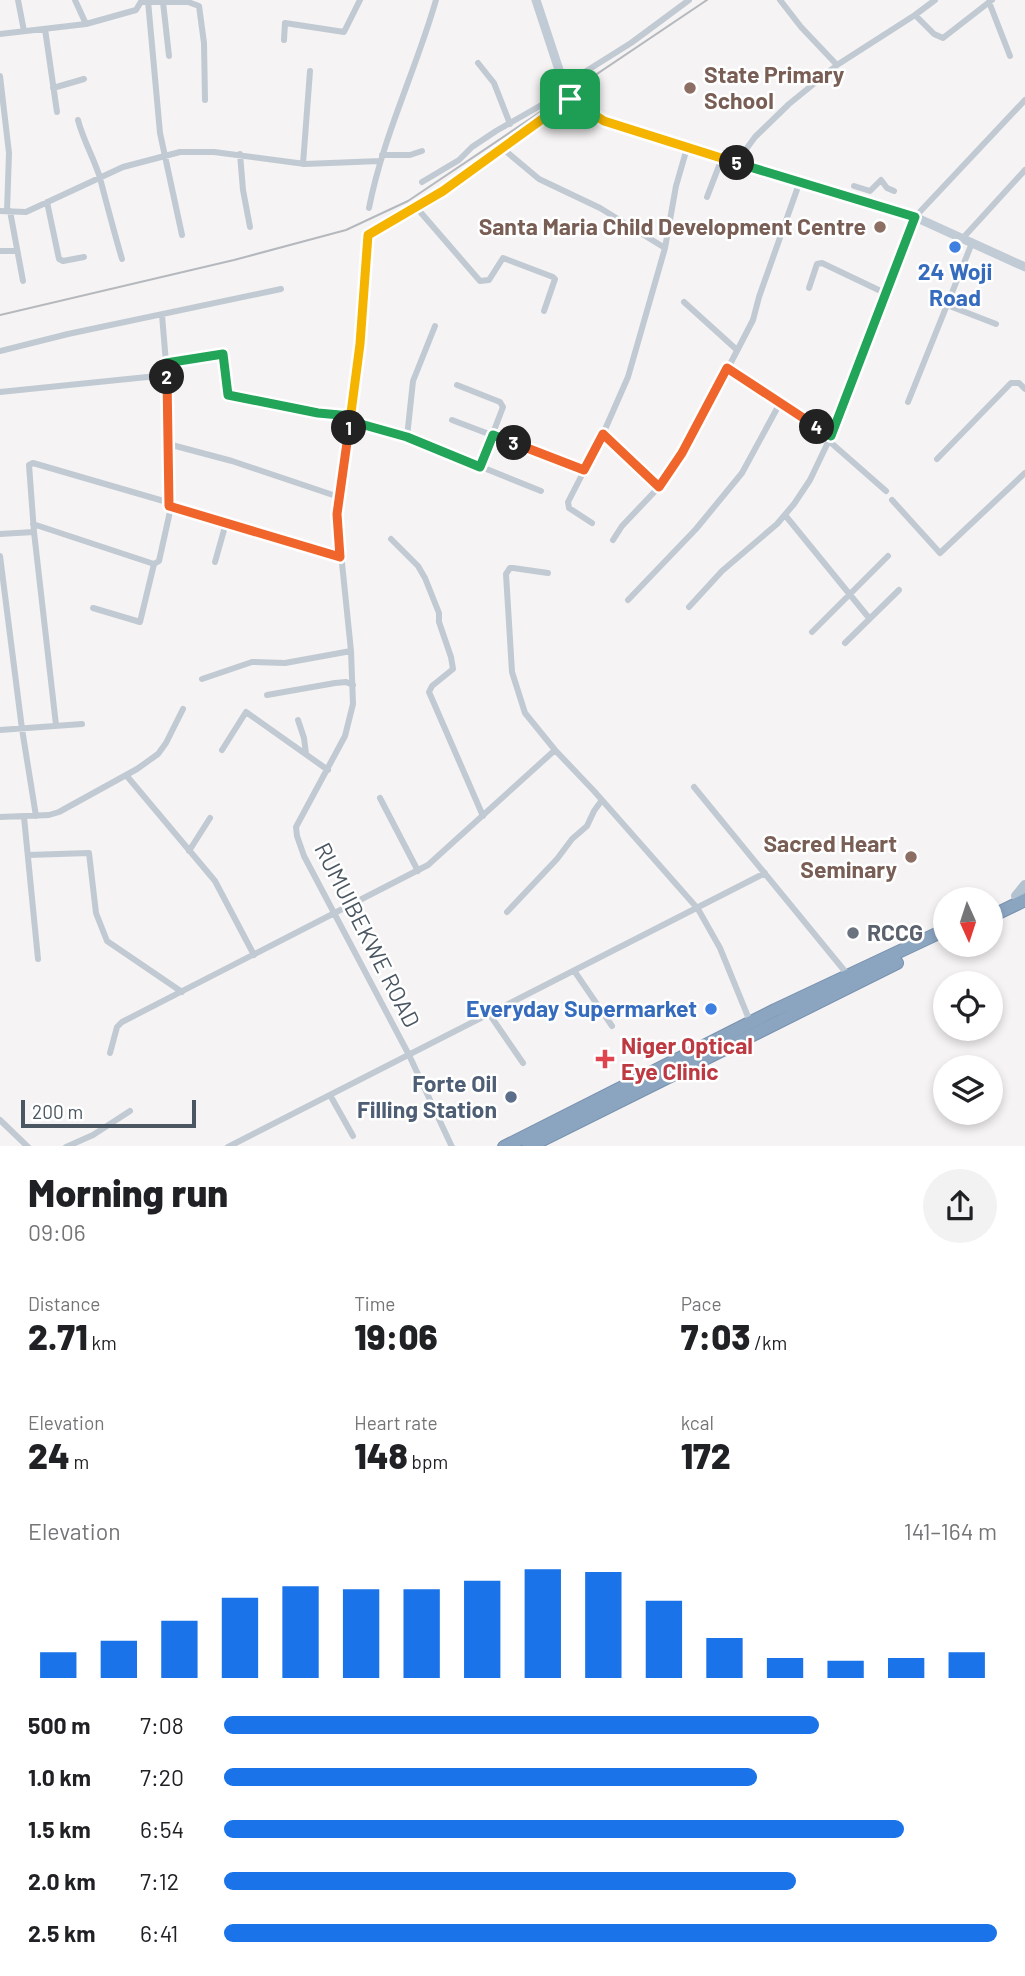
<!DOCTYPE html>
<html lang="en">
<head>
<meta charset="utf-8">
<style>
	:root { --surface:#fff; --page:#f2f2f2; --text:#202124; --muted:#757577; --accent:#1a73e8 }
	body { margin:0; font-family:Barlow,sans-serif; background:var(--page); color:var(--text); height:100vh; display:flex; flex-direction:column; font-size:26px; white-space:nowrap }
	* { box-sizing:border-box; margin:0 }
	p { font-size:23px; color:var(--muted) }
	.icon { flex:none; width:38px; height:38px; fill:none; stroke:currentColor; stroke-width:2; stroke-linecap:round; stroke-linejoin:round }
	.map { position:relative; height:1146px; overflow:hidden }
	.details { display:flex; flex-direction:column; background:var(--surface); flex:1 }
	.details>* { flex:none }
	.needle { width:46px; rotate:177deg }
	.fabs { position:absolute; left:933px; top:887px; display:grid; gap:14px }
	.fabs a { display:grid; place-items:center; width:70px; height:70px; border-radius:50%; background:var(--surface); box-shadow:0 4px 10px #0003; font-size:35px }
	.scale { position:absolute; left:21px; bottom:18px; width:175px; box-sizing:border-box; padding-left:7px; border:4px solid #4a5661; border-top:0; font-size:19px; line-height:24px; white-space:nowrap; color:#4a5661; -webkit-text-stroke:5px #fff; paint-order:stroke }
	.pin { position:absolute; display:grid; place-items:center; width:60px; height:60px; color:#fff; margin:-30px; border-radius:14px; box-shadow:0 4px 10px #0006 }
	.km { position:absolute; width:35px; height:35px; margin:-18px; border-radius:50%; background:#222; color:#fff; font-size:19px; line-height:35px; text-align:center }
	.round { display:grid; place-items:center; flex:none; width:74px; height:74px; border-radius:37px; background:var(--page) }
	.head { display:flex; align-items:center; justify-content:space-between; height:119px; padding:0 28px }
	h1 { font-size:38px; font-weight:800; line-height:52px }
	.stats { display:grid; grid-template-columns:repeat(3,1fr); gap:10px; height:119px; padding:7px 28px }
	.stats div { display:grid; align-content:center }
	.stats b { font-size:35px; font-weight:800 }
	.stats small { font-size:19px; font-weight:400 }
	.stats p { font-size:19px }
	.chart { height:196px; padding:14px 28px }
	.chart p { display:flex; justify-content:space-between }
	.chart svg { width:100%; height:126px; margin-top:7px; stroke:var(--accent); stroke-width:6 }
	ul { padding:0 28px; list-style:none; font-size:23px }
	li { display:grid; grid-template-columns:112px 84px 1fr; align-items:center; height:52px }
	li i { height:18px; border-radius:9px; background:var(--accent) }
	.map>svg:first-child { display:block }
</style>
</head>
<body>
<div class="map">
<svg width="1025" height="1147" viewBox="0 0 1025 1147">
	<rect width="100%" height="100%" fill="#f5f3f3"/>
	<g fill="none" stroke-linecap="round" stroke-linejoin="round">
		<defs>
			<path id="highway" d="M990 917 1025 900
				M504 1147 775 1010 945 930
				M528 1147 897 963"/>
		</defs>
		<use href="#highway" stroke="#7690ad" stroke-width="14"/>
		<path stroke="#c1cad2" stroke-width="6" d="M18 0 24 31
			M75 0 86 24
			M780 0 801 27 837 65
			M148 1 160 133 182 235
			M142 2H188L199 6 204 43 205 100
			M163 2 169 56
			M989 2 1010 56
			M915 15 934 34 943 38 992 0
			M45 29 57 112
			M0 34 86 24 136 10 142 0
			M284 40 285 23 344 32 360 0
			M478 63 494 83 510 124
			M0 76 9 153 7 211
			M564 85 631 43 689 0
			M53 88 84 79
			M78 120C83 140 94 158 100 178 107 205 114 232 122 259
			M502 148 539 179 600 208 665 248
			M240 154 243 190 250 227
			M382 155H410L422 151
			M736 163 755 137 789 104 837 65 915 15 935 0
			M303 164 310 71
			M422 182 459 160 472 147 496 131 566 91
			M854 186 870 191 881 180 887 188 894 191
			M707 197 722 158
			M47 202 59 259 63 261 84 257
			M416 207 480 281 489 280 503 258 553 277 555 279 544 311
			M369 208C383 136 416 70 436 0
			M0 211 26 212 123 167 180 152H214L305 164 380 161
			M10 211 23 281
			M962 239 1025 170
			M972 243 947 305 996 324
			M0 251H17
			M809 288 817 264 822 263 887 294
			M684 302 737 350
			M162 315 167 375 169 506 340 557
			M0 351 68 334 281 289
			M166 363 223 354 228 395 318 413 351 416
			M727 368 831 436
			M457 385 500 402 503 407 480 467
			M0 392 167 375
			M908 402 947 305
			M452 420 584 470
			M350 421 407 437 541 491
			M603 434 659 487
			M407 437 413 381 435 326
			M829 441 886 491
			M168 444 232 461 339 497
			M937 459 1011 383H1019L1025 389
			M892 500 940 553 1025 473
			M785 515 869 618
			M592 523 569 508 568 502 603 434 628 377 665 248 676 186 687 148
			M33 524 154 564 159 561 171 507
			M0 534 34 532
			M391 539 418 566 425 578 439 613V622L451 657 453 669 432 686 429 692 483 816
			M613 540 622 526 659 487 699 424 753 320 759 297 800 181
			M0 556 22 729 36 816
			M215 562 226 523
			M548 573 513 568H510L506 574 512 672 525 713 555 750 594 791 698 909 720 948 751 1024
			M628 600 696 529 742 473 780 403
			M689 607 722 571 777 524 794 504 810 480 831 436 915 217 1025 100
			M93 608 140 622 154 564
			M812 632 888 556
			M845 643 899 590
			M202 679 252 662 285 663 351 651
			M267 695 335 683 346 682 353 685
			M298 720 304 738 306 754
			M56 725 34 532 29 465 33 463 167 502
			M0 730 82 724
			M222 750 246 712 328 770
			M126 775 215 881 254 955
			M694 787 848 975
			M380 798 418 871
			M0 817 49 815 59 812 137 769 158 754 166 743 183 709
			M24 817 38 959
			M189 851 210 818
			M28 855 89 853 96 913 107 941 182 992
			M507 912 557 859 572 839 587 826 594 811 602 800
			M575 972 612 1026
			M490 1015 523 1063
			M110 1053 117 1027 122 1022 428 865 555 750
			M330 1095 353 1136
			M0 1120 28 1147
			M66 1147 93 1135 130 1111
			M228 1147 765 873
			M452 1147 409 1055 304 856 297 836 296 827 345 736 353 704 351 651 337 514 360 344 368 235 443 191 570 99"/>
		<path stroke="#c1cbd6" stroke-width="9" d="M536 0 566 91 573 102 604 121 915 217 1025 267"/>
		<path stroke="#b3c2d1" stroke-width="10" d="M1016 896 1025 885"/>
		<use href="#highway" stroke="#8ba5c1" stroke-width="12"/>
		<path stroke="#b5b8bd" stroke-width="2" d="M0 315 234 260 346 230 408 201 707 0"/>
	</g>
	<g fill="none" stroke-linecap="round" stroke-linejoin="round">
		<defs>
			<path id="split-1" d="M349 428 360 344 368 235 443 191 570 99"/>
			<path id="split-2" d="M167 377 169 506 340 557 337 514 349 428"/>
			<path id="split-3" d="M167 377 166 363 223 354 228 395 318 413 351 416 350 421 407 437 480 467 493 435 514 443"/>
			<path id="split-4" d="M514 443 584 470 603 434 659 487 682 453 727 368 817 427"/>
			<path id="split-5" d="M737 163 915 217 831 436 817 427"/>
			<path id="split-6" d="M570 99 604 121 737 163"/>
		</defs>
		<use href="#split-1" stroke="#fff" stroke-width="14"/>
		<use href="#split-2" stroke="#fff" stroke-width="14"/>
		<use href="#split-3" stroke="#fff" stroke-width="14"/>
		<use href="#split-4" stroke="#fff" stroke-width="14"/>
		<use href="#split-5" stroke="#fff" stroke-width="14"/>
		<use href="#split-6" stroke="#fff" stroke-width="14"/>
		<use href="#split-1" stroke="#f5b400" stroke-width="9"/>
		<use href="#split-2" stroke="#f0652b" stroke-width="9"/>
		<use href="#split-3" stroke="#22a559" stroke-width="9"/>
		<use href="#split-4" stroke="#f0652b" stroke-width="9"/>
		<use href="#split-5" stroke="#22a559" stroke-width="9"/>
		<use href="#split-6" stroke="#f5b400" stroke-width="9"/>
	</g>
	<g fill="#8d6e63" stroke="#fff" stroke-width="2.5">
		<circle cx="690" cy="88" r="7"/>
		<circle cx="880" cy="227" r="7"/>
		<circle cx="911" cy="857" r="7"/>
	</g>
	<g fill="#3f7fe0" stroke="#fff" stroke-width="2.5">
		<circle cx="955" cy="247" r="7"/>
		<circle cx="711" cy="1009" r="7"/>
	</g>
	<circle fill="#6b7280" stroke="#fff" stroke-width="2.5" cx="853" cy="933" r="7"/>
	<path fill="#e0444e" stroke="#fff" stroke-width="2.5" d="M601.5 1048.5h7v7h7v7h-7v7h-7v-7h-7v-7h7z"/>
	<circle fill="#5c6f8a" stroke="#fff" stroke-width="2.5" cx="511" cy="1097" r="7"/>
	<g text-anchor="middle" stroke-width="5" stroke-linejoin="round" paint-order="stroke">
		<g font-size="23" font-weight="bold" fill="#785e54" stroke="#fff" text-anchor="end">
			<text x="704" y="83" text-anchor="start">State Primary<tspan x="704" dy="26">School</tspan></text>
			<text x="866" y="235">Santa Maria Child Development Centre</text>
			<text x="897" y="852">Sacred Heart<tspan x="897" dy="26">Seminary</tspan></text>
		</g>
		<g font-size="23" font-weight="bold" fill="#366cbe" stroke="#fff">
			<text x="955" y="280">24 Woji<tspan x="955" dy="26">Road</tspan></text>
			<text x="697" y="1017" text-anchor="end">Everyday Supermarket</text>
		</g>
		<g font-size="23" font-weight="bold" fill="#5b616d" stroke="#fff" text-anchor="start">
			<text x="867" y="941">RCCG</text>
		</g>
		<g font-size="23" fill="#4a5661" stroke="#fff">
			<text transform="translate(367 935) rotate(63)" y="8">RUMUIBEKWE ROAD</text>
		</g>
		<g font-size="23" font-weight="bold" fill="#be3a42" stroke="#fff" text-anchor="start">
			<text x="621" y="1054">Niger Optical<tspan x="621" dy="26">Eye Clinic</tspan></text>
		</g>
		<g font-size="23" font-weight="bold" fill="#4e5e75" stroke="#fff" text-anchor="end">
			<text x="497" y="1092">Forte Oil<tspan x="497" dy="26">Filling Station</tspan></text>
		</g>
	</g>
</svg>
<div class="fabs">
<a><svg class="needle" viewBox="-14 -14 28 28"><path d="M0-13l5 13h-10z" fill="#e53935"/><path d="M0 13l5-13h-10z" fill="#757577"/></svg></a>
<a><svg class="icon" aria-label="locate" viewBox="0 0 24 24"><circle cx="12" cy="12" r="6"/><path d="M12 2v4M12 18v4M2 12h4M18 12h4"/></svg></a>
<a><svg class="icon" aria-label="layers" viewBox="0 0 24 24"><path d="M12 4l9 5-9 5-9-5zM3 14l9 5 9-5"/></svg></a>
</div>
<div class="scale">200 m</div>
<div class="pin" style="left:570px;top:99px;background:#1e9e55"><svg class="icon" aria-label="arrive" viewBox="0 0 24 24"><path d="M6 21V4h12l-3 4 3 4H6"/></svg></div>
<b class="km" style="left:349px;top:428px">1</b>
<b class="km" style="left:167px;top:377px">2</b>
<b class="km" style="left:514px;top:443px">3</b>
<b class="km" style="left:817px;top:427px">4</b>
<b class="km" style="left:737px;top:163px">5</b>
</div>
<section class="details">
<div class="head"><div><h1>Morning run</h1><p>09:06</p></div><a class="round"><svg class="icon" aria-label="share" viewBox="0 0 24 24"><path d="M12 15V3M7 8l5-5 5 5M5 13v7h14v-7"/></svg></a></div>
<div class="stats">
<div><p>Distance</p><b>2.71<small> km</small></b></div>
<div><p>Time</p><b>19:06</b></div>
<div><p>Pace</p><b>7:03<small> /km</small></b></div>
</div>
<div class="stats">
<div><p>Elevation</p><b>24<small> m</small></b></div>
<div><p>Heart rate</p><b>148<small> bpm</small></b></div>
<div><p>kcal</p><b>172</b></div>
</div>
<div class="chart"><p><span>Elevation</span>141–164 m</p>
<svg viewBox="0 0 160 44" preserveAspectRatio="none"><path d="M5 44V35M15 44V31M25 44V24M35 44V16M45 44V12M55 44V13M65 44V13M75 44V10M85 44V6M95 44V7M105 44V17M115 44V30M125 44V37M135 44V38M145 44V37M155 44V35"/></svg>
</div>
<ul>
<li><b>500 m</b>7:08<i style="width:77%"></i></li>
<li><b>1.0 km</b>7:20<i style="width:69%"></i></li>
<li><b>1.5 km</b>6:54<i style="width:88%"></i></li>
<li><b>2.0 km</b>7:12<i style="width:74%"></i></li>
<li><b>2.5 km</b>6:41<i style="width:100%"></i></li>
</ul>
</section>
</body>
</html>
